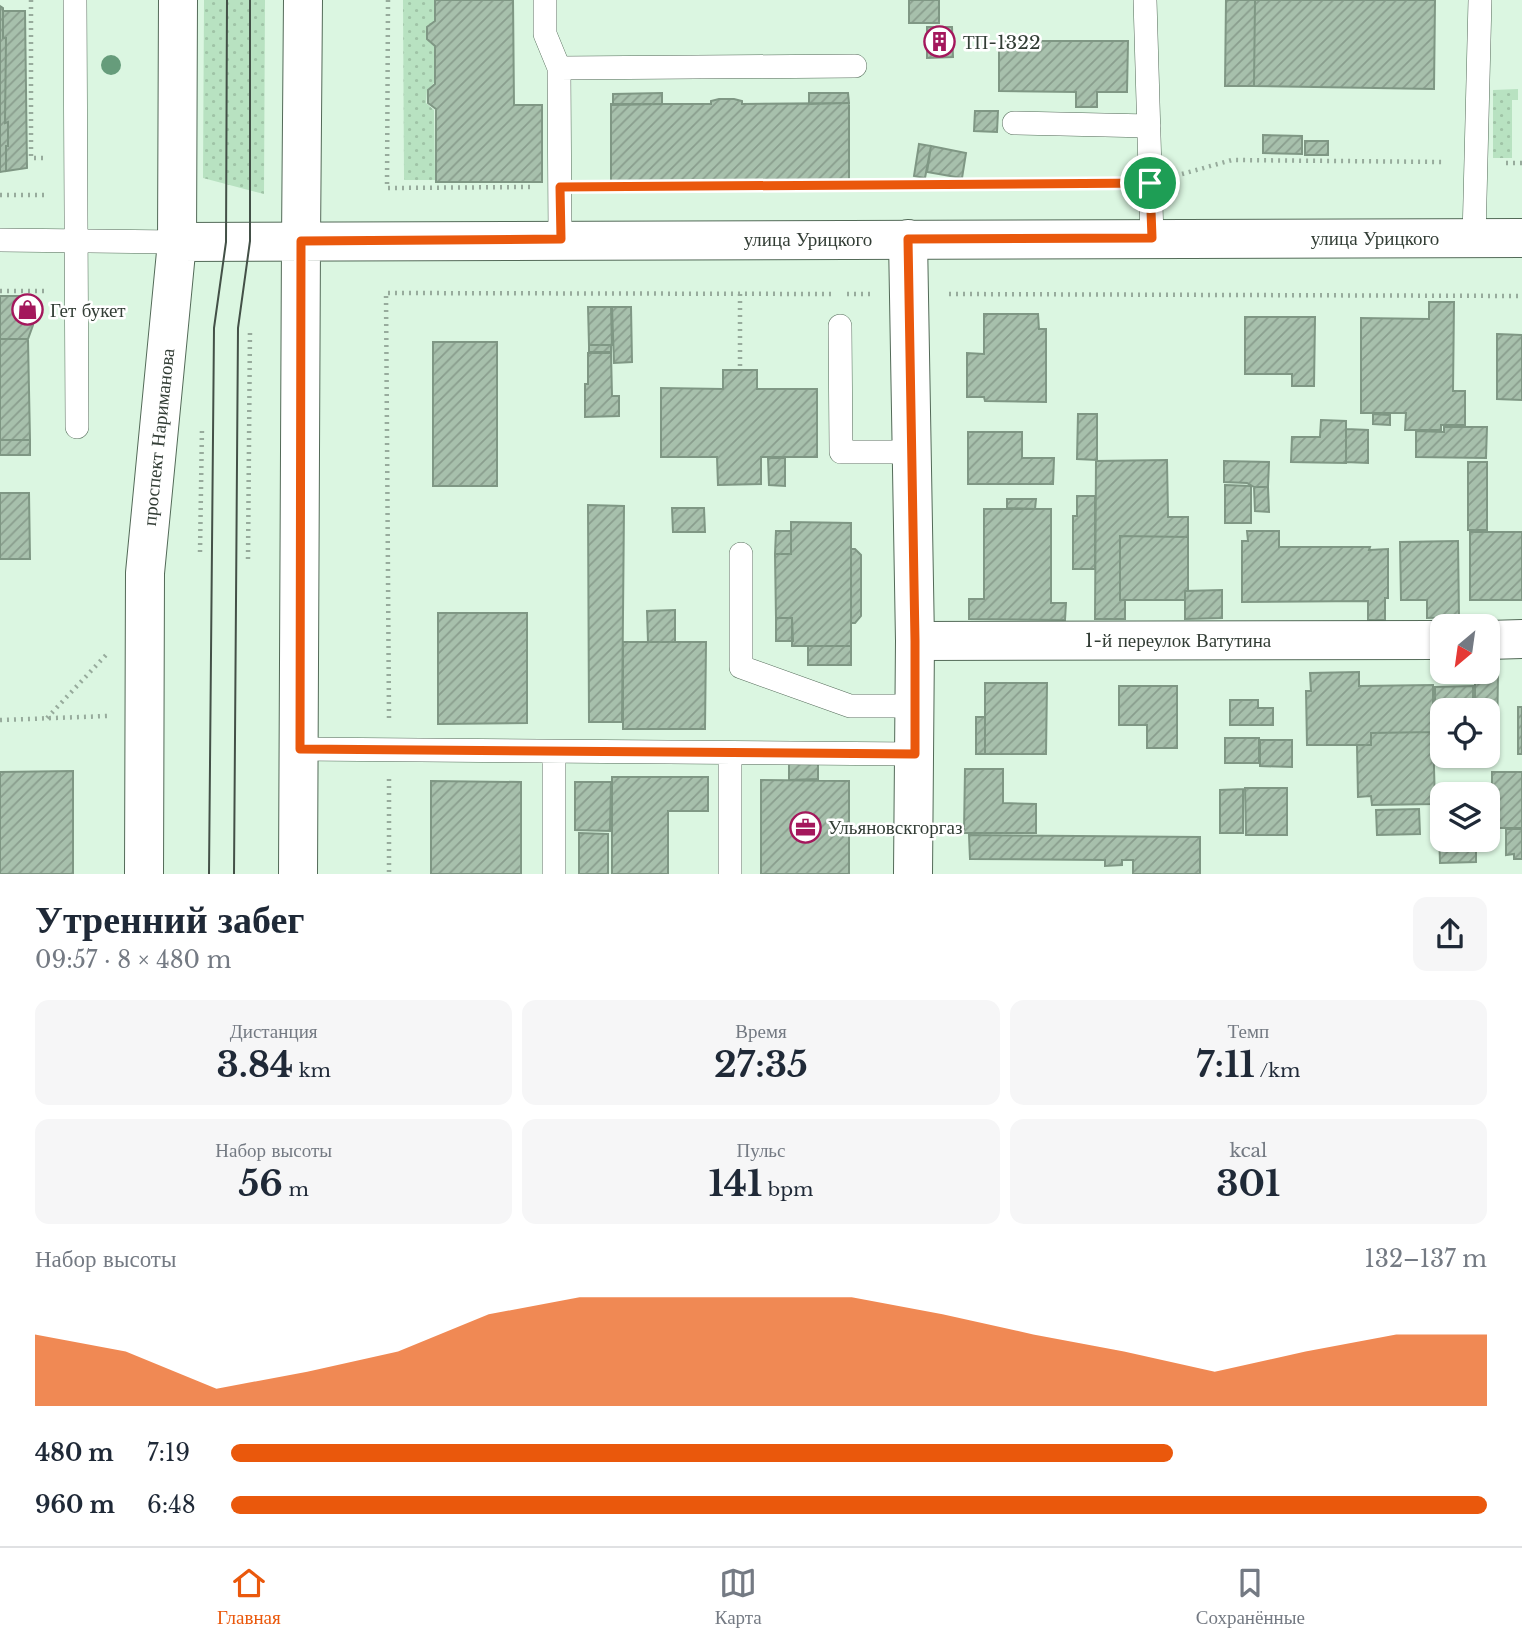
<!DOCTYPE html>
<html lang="ru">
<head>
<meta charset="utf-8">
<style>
	:root { --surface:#fff; --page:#f6f6f7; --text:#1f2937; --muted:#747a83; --line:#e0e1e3; --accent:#ea580c }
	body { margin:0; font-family:"Libre Baskerville",serif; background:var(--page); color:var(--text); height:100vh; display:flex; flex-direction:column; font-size:26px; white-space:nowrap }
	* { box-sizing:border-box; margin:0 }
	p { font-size:23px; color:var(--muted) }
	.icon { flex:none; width:38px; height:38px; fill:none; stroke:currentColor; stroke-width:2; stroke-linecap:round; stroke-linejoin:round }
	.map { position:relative; height:874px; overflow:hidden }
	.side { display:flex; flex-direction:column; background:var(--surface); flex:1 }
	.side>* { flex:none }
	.needle { width:46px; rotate:209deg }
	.controls { position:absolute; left:1430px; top:614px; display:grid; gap:14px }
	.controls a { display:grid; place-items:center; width:70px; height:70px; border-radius:14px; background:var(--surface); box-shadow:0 2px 5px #0004; font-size:35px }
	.pin { position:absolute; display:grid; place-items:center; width:60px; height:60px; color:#fff; margin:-30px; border:4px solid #fff; border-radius:50%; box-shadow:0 2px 7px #0007 }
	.round { display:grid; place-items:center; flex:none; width:74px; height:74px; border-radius:14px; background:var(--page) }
	.summary { display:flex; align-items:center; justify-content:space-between; height:119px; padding:0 35px }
	h1 { font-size:38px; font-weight:800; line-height:52px }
	.metrics { display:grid; grid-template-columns:repeat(3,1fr); gap:10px; height:119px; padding:7px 35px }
	.metrics div { display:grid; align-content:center; border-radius:14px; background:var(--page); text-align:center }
	.metrics b { font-size:35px; font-weight:800 }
	.metrics small { font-size:19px; font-weight:400 }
	.metrics p { font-size:19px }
	.chart { height:196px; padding:14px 35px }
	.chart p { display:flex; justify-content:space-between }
	.chart svg { width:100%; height:126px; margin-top:7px; fill:var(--accent); opacity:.7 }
	ul { padding:0 35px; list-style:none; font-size:23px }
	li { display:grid; grid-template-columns:112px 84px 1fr; align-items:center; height:52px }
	li i { height:18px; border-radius:9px; background:var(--accent) }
	.dock { display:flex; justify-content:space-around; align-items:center; height:98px; border-top:2px solid var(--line); background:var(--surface); font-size:19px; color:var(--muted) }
	.dock a { display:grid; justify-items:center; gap:4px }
	.dock .on { color:var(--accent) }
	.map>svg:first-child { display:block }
</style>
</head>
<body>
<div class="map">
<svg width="1522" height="874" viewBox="0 0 1522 874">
	<defs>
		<pattern id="green-dots" width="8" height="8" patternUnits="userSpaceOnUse" patternTransform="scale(1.75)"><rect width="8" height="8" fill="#b8e2c1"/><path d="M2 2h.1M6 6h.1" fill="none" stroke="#9fc3a6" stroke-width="1.8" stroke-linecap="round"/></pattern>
		<pattern id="building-hatch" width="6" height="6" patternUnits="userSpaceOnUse" patternTransform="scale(1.75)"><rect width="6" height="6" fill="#a7c0ac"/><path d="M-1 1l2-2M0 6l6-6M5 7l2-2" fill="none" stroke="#899d8d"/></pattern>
	</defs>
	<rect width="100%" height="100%" fill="#dbf6e1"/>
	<path fill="url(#green-dots)" d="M204 0H265L264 194 203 178Z
		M403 0H434V83L427 90 426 103 434 110 435 180H404Z
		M1518 89V100H1512V158H1493V90Z"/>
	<path fill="url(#building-hatch)" stroke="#7f9784" stroke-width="2" d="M435 0H513L514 105H542V182H436V109L428 103V90L435 84V46L427 39V27L435 21Z
		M909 0H939V23H909Z
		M1226 0H1255L1254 86H1225Z
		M1255 0H1435L1434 89 1254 86Z
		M0 6 3 8V38H6L5 123 8 122V146H6V171L0 172Z
		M3 11H25L27 168 6 171V146H8V122L5 123 6 38H3Z
		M927 27H952L953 57 927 58Z
		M999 41H1128L1127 92H1097V107H1076V92L999 91Z
		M662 93V104L613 105V94Z
		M809 93H848L849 103 809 104Z
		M719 99H734L742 101V104L849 103V180L611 181V104H711V101Z
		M975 111H998L997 132 974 131Z
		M1263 135 1302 136V154L1263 153Z
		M1305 141H1328V155H1305Z
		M919 144 931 146 925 178 914 176Z
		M931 146 966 153 962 178 927 172Z
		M0 296H33V325L28 339H0Z
		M1429 302H1454L1453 391H1465V425H1441V430H1405L1406 413H1361V318L1429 319Z
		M588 307H611L612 345H589Z
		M612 307H631L632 362 614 363Z
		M984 314H1038L1039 329H1046V402L985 401 984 397H967V353L984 354Z
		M1245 317H1315L1314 386H1292V374H1245Z
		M1497 334 1522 335V400L1497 399Z
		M0 339H28L30 440H0Z
		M433 342H497V486H433Z
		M589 345H611V352H589Z
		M588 353H611L612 396H619V416L585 417V384H588Z
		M723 370H757V389H817V457H761V484L718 485 717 457H661V388L723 389Z
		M1078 414H1097V460L1077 459Z
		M1373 414 1390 415V425L1373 424Z
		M1321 420 1346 421V463L1291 462 1292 437H1320Z
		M1444 427H1487L1486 458 1416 457V431L1444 432Z
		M1346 429 1368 430V463L1346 462Z
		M968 432H1022V458H1054L1053 484H968Z
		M0 440H30V455H0Z
		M768 458H785V486L769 485Z
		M1167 460 1168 517H1188V537L1120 536V600H1125V619H1095L1096 461Z
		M1224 461 1269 462 1268 487H1254L1247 483 1224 482Z
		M1468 462H1487V530H1468Z
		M1225 485 1251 486V523H1225Z
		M1254 487H1268L1269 512 1255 511Z
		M0 493H29L30 559H0Z
		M1077 496H1095V569H1073V516H1077Z
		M1007 499H1036L1035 509 1007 508Z
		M588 505 624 506 622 722H589Z
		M672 508H704L705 532H673Z
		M984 509H1051V603H1066L1065 620 969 619V599H984Z
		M791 522 851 523V646H792V618H776L775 554H791Z
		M776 531H791V554H775Z
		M1247 531H1279V547H1370L1369 550 1388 549V598H1385V620H1368V601L1242 602V541H1248Z
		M1470 532H1522V600H1470Z
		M1120 536 1188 537V591H1185V600H1120Z
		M1458 541 1459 617 1427 618V600H1401L1400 542Z
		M851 549H855L861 555V616L855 623H851Z
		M1222 590V618L1185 619V591Z
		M675 610V642H648L647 611Z
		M438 613H527V723L438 724Z
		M776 618H792L793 641H776Z
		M623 642H706L705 729H623Z
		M808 646H851V665H808Z
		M1359 672V686L1433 685V732L1371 733V745H1307L1306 691H1311L1310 673Z
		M1475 672H1498L1497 746H1488V710H1475Z
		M985 683H1047L1046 754H985Z
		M1119 686H1177V748H1147V725H1119Z
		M1473 686V710H1442V719H1435V687Z
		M1230 700H1258V708H1273V725H1230Z
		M1518 707H1522V754H1518Z
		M976 717H985V754H976Z
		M1433 732 1435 804 1372 805 1371 796 1358 797 1357 745H1371V733Z
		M1225 738H1259V763H1225Z
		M1260 740H1292V767L1260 766Z
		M789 764H818V779L789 780Z
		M965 769H1003V803L1036 804V833H964Z
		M73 771V874H0V772Z
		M1492 772H1522V828H1492Z
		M612 777H708V811H668V874H612Z
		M761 780 849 781V874H761Z
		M431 781 521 782V874H431Z
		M575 782H611L610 831 575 830Z
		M1245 788H1287V835H1246Z
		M1243 789V833H1220V790Z
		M1419 809 1420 834 1377 835 1376 810Z
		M1439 828H1442V840H1476V862L1440 863Z
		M1506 829H1522V859H1514V854L1506 855Z
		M579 833 608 834V874H579Z
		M969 835 1200 837V874H1133V860H1122V865L1105 866V860L970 859Z"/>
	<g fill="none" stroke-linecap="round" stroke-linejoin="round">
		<defs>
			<path id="service" d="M75 0 77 427
				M545 0V34L559 68
				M1145 0 1152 238
				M1014 123 1149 126
				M1474 238 1480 0
				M560 239 559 68 855 66
				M0 240 177 242
				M840 326 841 452H912
				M741 554V667L850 706H915
				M300 749 914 754
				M730 753V874
				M554 874V752"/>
			<path id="minor" d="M1488 640 1522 639
				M915 641 1442 640"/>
			<path id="tertiary" d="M908 239 915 641 913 874"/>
			<path id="secondary" d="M301 241 303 0
				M177 242 178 0"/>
			<path id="primary" d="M144 874 145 573 177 242 1522 238
				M298 874 301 241"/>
		</defs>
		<use href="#service" stroke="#536a58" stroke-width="24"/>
		<use href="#minor" stroke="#536a58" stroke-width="40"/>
		<use href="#tertiary" stroke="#536a58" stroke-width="40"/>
		<use href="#secondary" stroke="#536a58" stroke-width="40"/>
		<use href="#primary" stroke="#536a58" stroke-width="40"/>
		<path stroke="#97ab9c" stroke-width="4.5" stroke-dasharray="2 5" stroke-linecap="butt" d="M31 0V158H44
			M388 0 387 188 531 187
			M1506 163H1522
			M1182 174 1232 160 1444 162
			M592 187 1118 183
			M0 195H45
			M0 291H44
			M740 294V370
			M847 294H870
			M949 294 1522 296
			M200 552 202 427
			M248 559 250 328
			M47 718 106 655
			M389 718 386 293 832 294
			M0 720 108 716
			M389 779V874"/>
		<use href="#service" stroke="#fff" stroke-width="23"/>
		<use href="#minor" stroke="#fff" stroke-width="38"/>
		<use href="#tertiary" stroke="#fff" stroke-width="38"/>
		<use href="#secondary" stroke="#fff" stroke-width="38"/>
		<use href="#primary" stroke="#fff" stroke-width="38"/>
		<path stroke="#435047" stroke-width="2" d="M209 874 214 328 226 242 227 0
			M234 874 238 328 250 241V0"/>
	</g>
	<circle fill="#669c7b" cx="111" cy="65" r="10"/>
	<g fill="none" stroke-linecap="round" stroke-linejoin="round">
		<defs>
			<path id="route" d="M1150 183 1152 238 908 239 915 641V754L300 749 301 241 561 239 560 187Z"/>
		</defs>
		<use href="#route" stroke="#fff" stroke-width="14"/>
		<use href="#route" stroke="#ea580c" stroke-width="9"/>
	</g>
	<defs>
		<symbol id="building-ring" viewBox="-11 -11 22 22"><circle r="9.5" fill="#fff" stroke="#a4175c" stroke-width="1.5"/><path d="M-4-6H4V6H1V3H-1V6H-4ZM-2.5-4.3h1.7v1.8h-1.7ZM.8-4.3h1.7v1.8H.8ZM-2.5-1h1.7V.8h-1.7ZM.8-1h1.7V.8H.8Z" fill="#a4175c"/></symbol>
		<symbol id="shop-ring" viewBox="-11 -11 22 22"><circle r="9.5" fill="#fff" stroke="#a4175c" stroke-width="1.5"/><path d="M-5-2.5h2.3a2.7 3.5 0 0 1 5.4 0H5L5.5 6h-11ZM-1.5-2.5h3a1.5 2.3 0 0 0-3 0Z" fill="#a4175c"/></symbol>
		<symbol id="office-ring" viewBox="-11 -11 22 22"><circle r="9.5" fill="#fff" stroke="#a4175c" stroke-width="1.5"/><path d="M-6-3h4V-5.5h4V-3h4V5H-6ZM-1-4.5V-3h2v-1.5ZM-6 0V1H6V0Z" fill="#a4175c"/></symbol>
	</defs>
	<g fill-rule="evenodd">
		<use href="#building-ring" x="922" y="24" width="35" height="35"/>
		<use href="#shop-ring" x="10" y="292" width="35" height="35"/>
		<use href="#office-ring" x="788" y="810" width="35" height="35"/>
	</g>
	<g text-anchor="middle" stroke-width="5" stroke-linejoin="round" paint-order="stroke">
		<g font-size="19" fill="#323d35" stroke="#fff" text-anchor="start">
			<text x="963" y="49">ТП-1322</text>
			<text x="50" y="317">Гет букет</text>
			<text x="828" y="834">Ульяновскгоргаз</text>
		</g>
		<g font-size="19" fill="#323d35" stroke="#fff">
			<text x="1375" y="245">улица Урицкого</text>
			<text x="808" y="246">улица Урицкого</text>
			<text transform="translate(158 437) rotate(-84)" y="7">проспект Нариманова</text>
			<text x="1178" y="647">1-й переулок Ватутина</text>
		</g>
	</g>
</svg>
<div class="controls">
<a><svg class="needle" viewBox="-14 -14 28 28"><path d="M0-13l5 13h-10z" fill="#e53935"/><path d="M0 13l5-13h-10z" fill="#747a83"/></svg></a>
<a><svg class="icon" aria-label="locate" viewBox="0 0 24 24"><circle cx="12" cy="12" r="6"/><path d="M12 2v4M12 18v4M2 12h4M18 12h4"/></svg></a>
<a><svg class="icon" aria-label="layers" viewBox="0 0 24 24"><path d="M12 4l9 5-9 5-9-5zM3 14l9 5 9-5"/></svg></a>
</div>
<div class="pin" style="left:1150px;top:183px;background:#1e9e55"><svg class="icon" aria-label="arrive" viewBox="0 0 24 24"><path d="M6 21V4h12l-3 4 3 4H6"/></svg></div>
</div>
<section class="side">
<div class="summary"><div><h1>Утренний забег</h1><p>09:57 · 8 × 480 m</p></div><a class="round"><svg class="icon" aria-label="share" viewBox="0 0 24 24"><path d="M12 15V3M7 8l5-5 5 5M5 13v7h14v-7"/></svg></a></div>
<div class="metrics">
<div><p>Дистанция</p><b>3.84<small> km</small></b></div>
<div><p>Время</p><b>27:35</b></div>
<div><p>Темп</p><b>7:11<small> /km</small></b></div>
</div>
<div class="metrics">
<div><p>Набор высоты</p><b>56<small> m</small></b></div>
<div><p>Пульс</p><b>141<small> bpm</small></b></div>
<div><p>kcal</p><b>301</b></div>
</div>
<div class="chart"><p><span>Набор высоты</span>132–137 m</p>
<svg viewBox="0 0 160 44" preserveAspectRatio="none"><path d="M0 44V19L10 25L20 38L30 32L40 25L50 12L60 6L70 6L80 6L90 6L100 12L110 19L120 25L130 32L140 25L150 19L160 19V44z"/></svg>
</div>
<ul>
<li><b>480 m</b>7:19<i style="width:75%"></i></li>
<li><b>960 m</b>6:48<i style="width:100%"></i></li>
</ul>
</section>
<nav class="dock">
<a class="on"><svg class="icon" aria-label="home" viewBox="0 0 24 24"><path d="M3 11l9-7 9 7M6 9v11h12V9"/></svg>Главная</a>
<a><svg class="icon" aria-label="map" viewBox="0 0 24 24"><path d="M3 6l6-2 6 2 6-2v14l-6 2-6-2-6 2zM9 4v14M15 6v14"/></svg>Карта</a>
<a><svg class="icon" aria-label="saved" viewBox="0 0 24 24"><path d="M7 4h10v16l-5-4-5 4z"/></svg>Сохранённые</a>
</nav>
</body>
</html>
